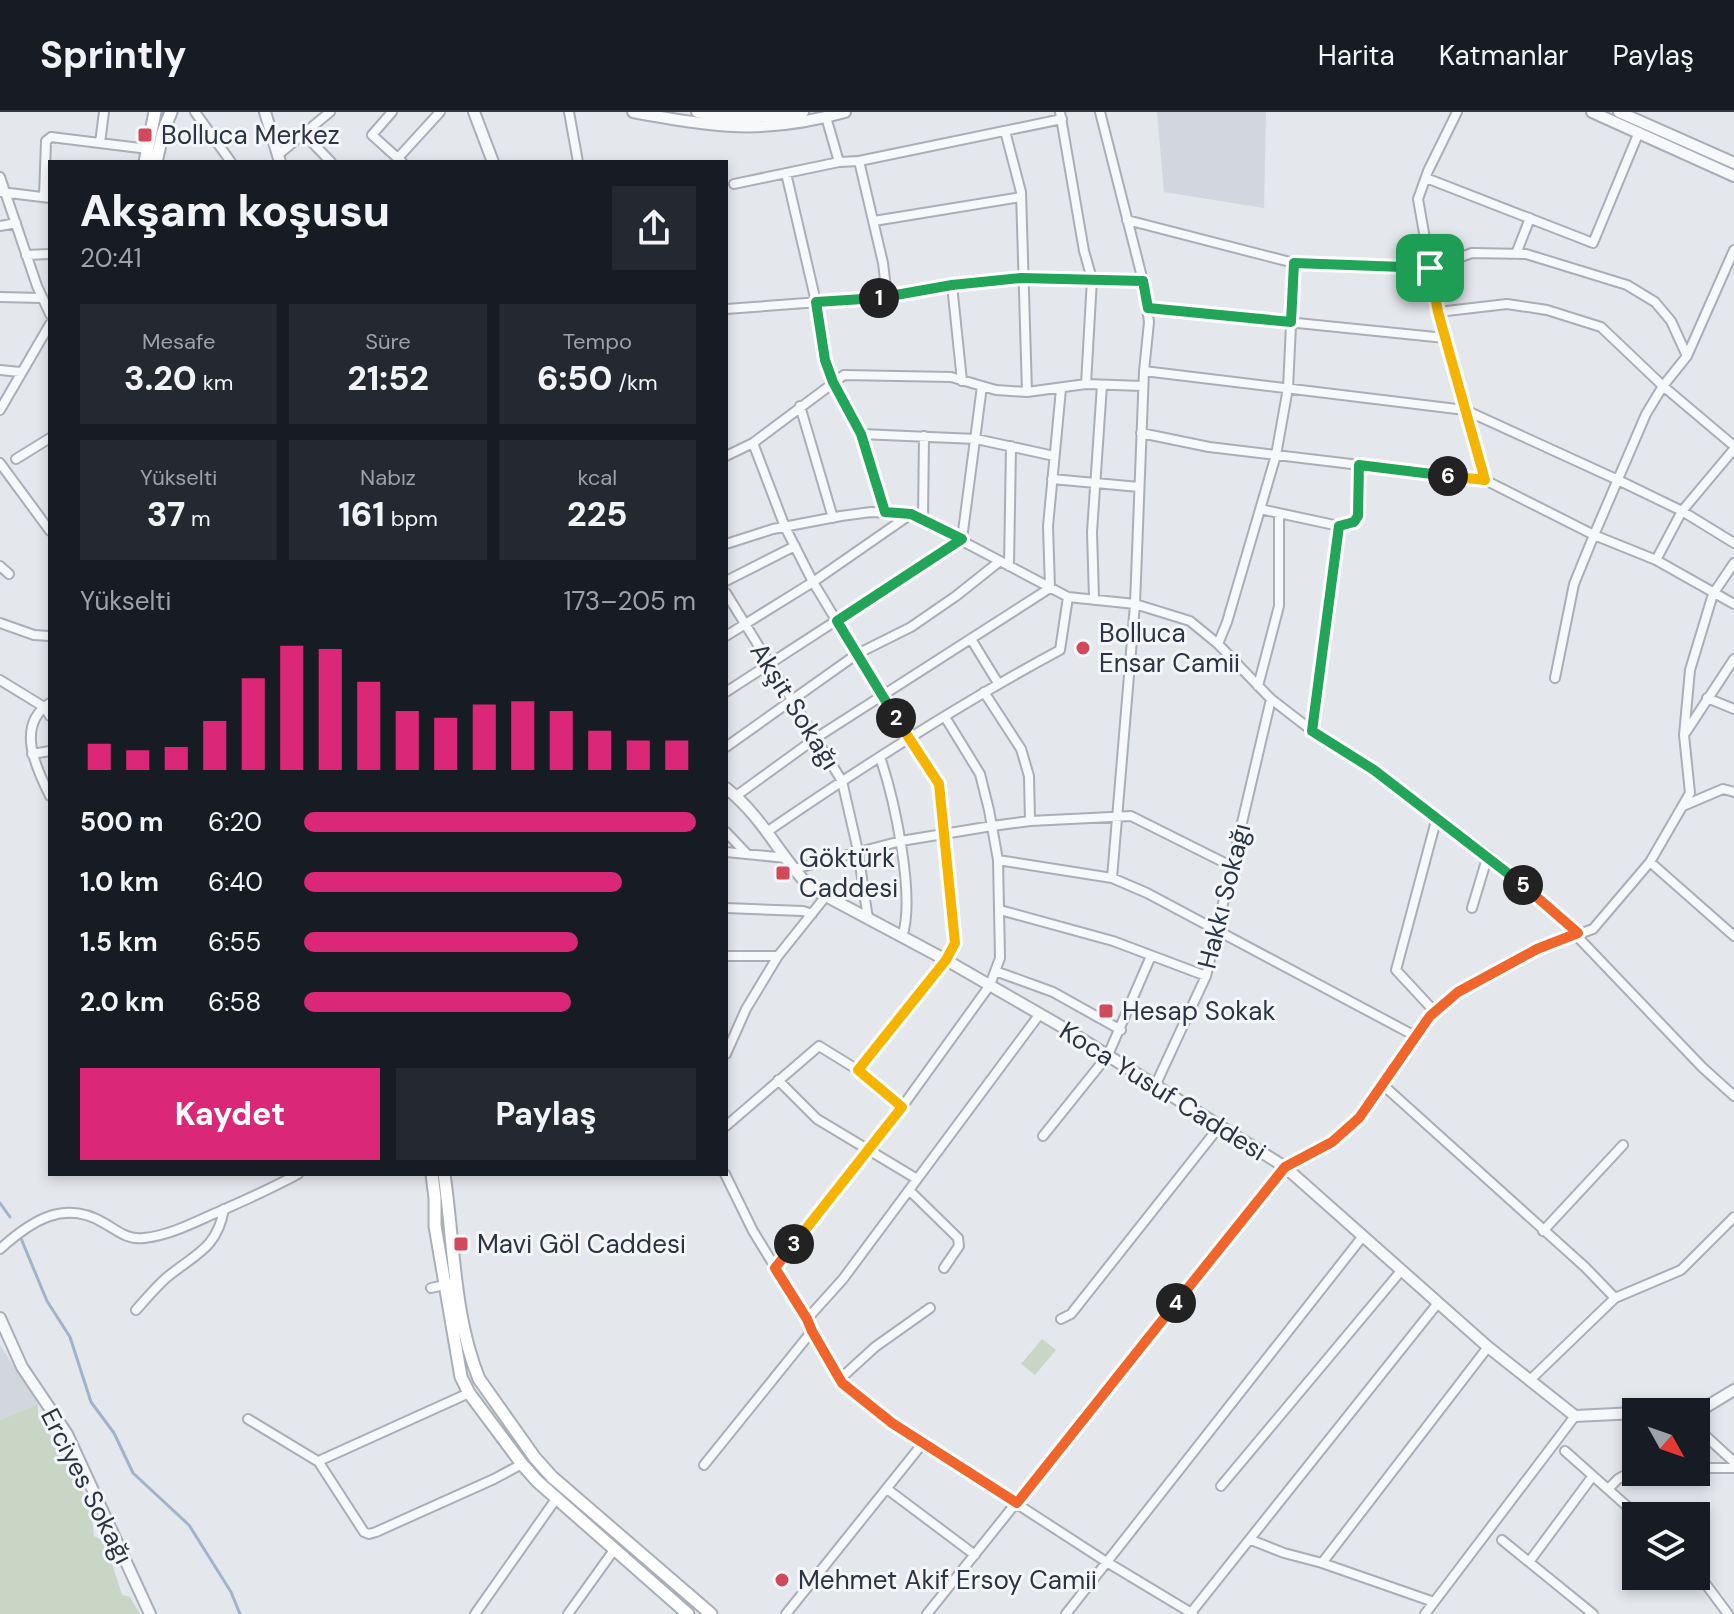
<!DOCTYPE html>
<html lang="tr">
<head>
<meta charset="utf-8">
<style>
	:root { --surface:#171b24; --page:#242831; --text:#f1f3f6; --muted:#9ea1a6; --line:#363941; --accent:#db2777 }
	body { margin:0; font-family:"DM Sans",sans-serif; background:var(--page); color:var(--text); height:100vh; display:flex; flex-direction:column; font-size:30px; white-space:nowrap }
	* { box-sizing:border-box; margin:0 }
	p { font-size:26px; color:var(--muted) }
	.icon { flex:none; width:44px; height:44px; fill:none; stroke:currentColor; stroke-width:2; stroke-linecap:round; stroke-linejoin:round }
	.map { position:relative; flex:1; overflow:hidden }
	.panel { position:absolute; left:48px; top:48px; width:680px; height:1016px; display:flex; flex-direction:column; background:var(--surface); border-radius:0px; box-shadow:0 4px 12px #0003 }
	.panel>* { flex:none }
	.needle { width:52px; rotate:130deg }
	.buttons { position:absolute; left:1622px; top:1286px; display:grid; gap:16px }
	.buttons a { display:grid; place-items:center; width:88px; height:88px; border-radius:0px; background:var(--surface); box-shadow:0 4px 12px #0003; font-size:40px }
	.pin { position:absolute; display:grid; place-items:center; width:68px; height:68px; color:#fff; margin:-34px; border-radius:16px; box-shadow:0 4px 12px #0006 }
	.km { position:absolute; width:40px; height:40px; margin:-20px; border-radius:50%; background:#222; color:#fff; font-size:22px; line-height:40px; text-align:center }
	.round { display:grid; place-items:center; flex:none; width:84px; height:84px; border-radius:0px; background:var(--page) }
	.head { display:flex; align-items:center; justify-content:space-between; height:136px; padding:0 32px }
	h1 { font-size:44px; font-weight:800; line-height:60px }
	.figures { display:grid; grid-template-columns:repeat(3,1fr); gap:12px; height:136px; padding:8px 32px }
	.figures div { display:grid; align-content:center; border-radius:0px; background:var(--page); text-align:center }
	.figures b { font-size:34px; font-weight:800 }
	.figures small { font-size:22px; font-weight:400 }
	.figures p { font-size:22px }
	.chart { height:224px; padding:16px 32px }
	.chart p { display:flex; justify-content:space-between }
	.chart svg { width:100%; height:144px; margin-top:8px; stroke:var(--accent); stroke-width:6 }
	.cta { display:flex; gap:16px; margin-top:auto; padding:16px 32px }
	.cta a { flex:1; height:92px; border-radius:0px; background:var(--accent); color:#fff; font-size:32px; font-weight:800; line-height:92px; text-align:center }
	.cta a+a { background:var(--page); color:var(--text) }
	ul { padding:0 32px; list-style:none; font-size:26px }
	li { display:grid; grid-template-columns:128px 96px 1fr; align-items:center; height:60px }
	li i { height:20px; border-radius:10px; background:var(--accent) }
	header { display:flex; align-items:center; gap:48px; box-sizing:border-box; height:112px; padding:0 40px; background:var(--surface); border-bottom:2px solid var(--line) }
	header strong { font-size:38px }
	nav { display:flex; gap:44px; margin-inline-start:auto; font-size:28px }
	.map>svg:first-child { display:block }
</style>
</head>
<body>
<header>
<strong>Sprintly</strong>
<nav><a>Harita</a><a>Katmanlar</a><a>Paylaş</a></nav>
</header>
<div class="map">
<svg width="1734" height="1502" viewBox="0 0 1734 1502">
	<rect width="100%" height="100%" fill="#e4e7ec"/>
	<path fill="#d2d6de" d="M1157 0H1266L1264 96 1164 80Z
		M0 1233 38 1292 0 1308Z"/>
	<path fill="#c9d6c5" d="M1042 1227 1056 1238 1035 1263 1021 1252Z
		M38 1292V1302L91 1394 94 1424 105 1430 122 1483 130 1485 140 1502H0V1308Z"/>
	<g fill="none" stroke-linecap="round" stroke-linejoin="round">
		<path stroke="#9fb4cc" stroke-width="3" d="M0 1091 10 1105
			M20 1124 47 1189 70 1225 91 1290 114 1321 133 1361 189 1413 231 1480 240 1502"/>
		<defs>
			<path id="minor" d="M195 0 231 50
				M392 0 372 23 402 50
				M569 0 578 50
				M1060 0 1084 139 1092 167 1086 272
				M1100 0 1143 169 1149 210 1144 259 1135 492 1112 766
				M1457 0 1428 59 1418 87 1438 200 1485 368
				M826 5 839 50 859 49 1062 7
				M1005 19 1021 80 1027 280
				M304 22 331 50
				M100 31 104 0
				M278 43 330 0
				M398 46 440 0
				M859 49 883 151 887 185
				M786 61 816 190 825 248 833 270 861 322 885 400
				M0 65 37 174 50 202
				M1426 66 1593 131 1639 20
				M734 72 839 50
				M1 80 50 86
				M44 85 46 29 51 25 148 37
				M1127 108 1294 151 1430 156 1472 141 1526 142 1627 173 1655 190 1671 209 1687 244
				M874 109 1021 85
				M0 114 16 111
				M1516 142 1530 106
				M26 143 50 142
				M952 173 962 269
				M0 185 41 186
				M1148 196 1445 226
				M726 197 887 185 952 173 1021 166 1143 169
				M1438 200 1507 192 1547 198 1601 215 1663 274 1734 334
				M0 258 20 260
				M1144 259 1465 298 1618 368 1682 399 1734 431
				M800 294 833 406
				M0 298 50 212
				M1141 321 1209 335 1485 368 1594 423 1656 448 1682 399 1734 337
				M861 322 976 327 1054 344
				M753 331 785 415 813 470 882 584 939 672 955 831 946 848 858 958
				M726 344 753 331 844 263 951 265 996 278 1027 280 1086 272 1143 274
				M16 347 50 326
				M0 351 50 419
				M1052 367 1139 375
				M1260 397 1339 414
				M923 408 924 324
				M726 432 773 417 841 404 871 400 911 402 1068 485 1135 492 1190 509 1218 532 1271 587 1319 624 1374 658 1488 743 1551 797 1702 955 1734 984
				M1656 448 1734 492
				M0 454 9 462
				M1009 454 1011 334
				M726 469 795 434
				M726 481 842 669 858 739 868 807
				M1094 486 1092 420 1102 273
				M0 511 34 523 50 524
				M726 524 813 470 911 402
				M971 527 998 571
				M1218 532 1227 510 1276 343 1288 276 1294 151
				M1555 566 1574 472 1594 423 1646 302 1663 274 1687 244 1734 138
				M0 568 44 595 50 604
				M1258 574 1279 494V401
				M726 580 962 427 982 274
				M984 580 1021 637 1029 664 1030 709
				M1707 586 1734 597
				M50 591C15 613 36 656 50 684
				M1312 619 1339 414 1354 410 1358 404 1359 353
				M1686 620 1734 547
				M726 635 857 542 911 515 956 484 1000 449
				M32 642 50 639
				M880 645C894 686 916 785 902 825
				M736 684 816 626 1050 476 1048 414 1061 277
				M1683 694 1723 677 1734 680
				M768 719C863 654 959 592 1060 538L1068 485
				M726 720 747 742
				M726 740 786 746
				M998 748 1112 766 1147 781 1417 925
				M1650 750 1734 824
				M794 757 901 729 992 714 1030 709 1131 704 1231 754
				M726 796 803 799 812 802
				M1472 796 1488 743
				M1000 798 1113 829 1206 864
				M726 844H778
				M995 859 1053 880 1121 918
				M1435 900 1396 858 1437 705
				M726 942 746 897 778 844 826 784
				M778 968 817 1007 917 1067
				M1383 973 1585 1155 1615 1186
				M1155 974 1206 864 1271 587
				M726 1014 819 934 858 958 902 995
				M1043 1024 1108 943 1151 844
				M725 1062 753 1119 807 1207 812 1219 842 1271 892 1311 1105 1449 1193 1502
				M909 1078 958 1126 959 1134 944 1156
				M1543 1119 1623 1033
				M0 1137C31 1109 64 1087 104 1111 118 1119 127 1128 144 1126 173 1123 198 1108 225 1097 250 1086 274 1075 298 1062
				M775 1156 902 995 990 873 1000 846 998 748 989 698 980 662 945 605
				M431 1176 449 1172
				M136 1198C146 1187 155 1176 166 1166 195 1142 217 1137 224 1097
				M807 1207 843 1167 1039 903
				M1061 1207 1071 1202 1219 1015
				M840 1267 875 1235 930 1196
				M1530 1268 1615 1186 1681 1158 1734 1105
				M469 1281 321 1348 320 1352 364 1420 369 1422 376 1420 494 1367 522 1352
				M248 1307 319 1350
				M1696 1315 1734 1350
				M1565 1339 1638 1404
				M704 1353 812 1219
				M1696 1356H1734
				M1221 1374 1401 1159
				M887 1377 975 1443
				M1608 1377 1618 1367 1636 1357
				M1251 1428 1284 1441 1322 1451 1434 1490
				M1502 1428 1593 1502
				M1529 1450 1592 1365
				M1322 1451 1488 1235
				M1696 1459 1728 1502
				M475 1502 556 1387
				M568 1502 614 1438
				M786 1502 923 1331
				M927 1502 1285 1055 1332 1030 1359 1006 1430 904 1458 880 1537 837 1593 817 1650 750 1690 681 1684 623 1690 558 1713 482 1734 451
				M1066 1502 1363 1124
				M1190 1502 1438 1191
				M1425 1502 1575 1304"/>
			<path id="tertiary" d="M265 0 280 50
				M474 0 493 50
				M633 0C715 15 763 23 845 0
				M697 0C731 6 768 7 803 0
				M1592 0 1734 64
				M1619 0 1734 51
				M726 676C765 707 778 743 811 776L946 848 1064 916 1285 1055 1488 1235 1575 1304 1636 1301
				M0 1206 22 1255 67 1322 150 1502
				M1696 1301 1734 1278"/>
			<path id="secondary" d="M145 50 155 0
				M156 50 163 20 171 0
				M432 1062 435 1086V1114L461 1265 469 1281 522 1352 537 1369 688 1502
				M444 1062C454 1129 453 1204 479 1267L535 1346 552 1365 711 1502"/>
		</defs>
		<use href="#minor" stroke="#a9aeb7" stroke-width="12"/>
		<use href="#tertiary" stroke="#a9aeb7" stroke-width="14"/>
		<use href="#secondary" stroke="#a9aeb7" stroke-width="15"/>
		<use href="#minor" stroke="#f7f8fa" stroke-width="8"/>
		<use href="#tertiary" stroke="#f7f8fa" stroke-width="10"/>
		<use href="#secondary" stroke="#fff" stroke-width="11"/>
	</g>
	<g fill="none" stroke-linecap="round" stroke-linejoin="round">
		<defs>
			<path id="split-1" d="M879 186 952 173 1021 166 1143 169 1148 196 1291 210 1294 151 1430 156"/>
			<path id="split-2" d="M879 186 816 190 825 248 833 270 861 322 885 400 911 402 962 427 837 509 896 606"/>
			<path id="split-3" d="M794 1132 902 995 858 958 946 848 955 831 939 672 896 606"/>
			<path id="split-4" d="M794 1132 775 1156 807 1207 812 1219 842 1271 892 1311 1017 1391 1176 1191"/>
			<path id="split-5" d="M1176 1191 1285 1055 1332 1030 1359 1006 1430 904 1458 880 1537 837 1578 821 1523 773"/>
			<path id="split-6" d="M1448 364 1359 353 1358 404 1354 410 1339 414 1312 619 1374 658 1523 773"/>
			<path id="split-7" d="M1430 156 1438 200 1485 368 1448 364"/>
		</defs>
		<use href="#split-1" stroke="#fff" stroke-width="16"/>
		<use href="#split-2" stroke="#fff" stroke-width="16"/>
		<use href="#split-3" stroke="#fff" stroke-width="16"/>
		<use href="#split-4" stroke="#fff" stroke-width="16"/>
		<use href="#split-5" stroke="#fff" stroke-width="16"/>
		<use href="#split-6" stroke="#fff" stroke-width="16"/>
		<use href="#split-7" stroke="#fff" stroke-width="16"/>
		<use href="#split-1" stroke="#22a559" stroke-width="10"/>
		<use href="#split-2" stroke="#22a559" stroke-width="10"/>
		<use href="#split-3" stroke="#f5b400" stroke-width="10"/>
		<use href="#split-4" stroke="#f0652b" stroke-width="10"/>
		<use href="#split-5" stroke="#f0652b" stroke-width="10"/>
		<use href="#split-6" stroke="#22a559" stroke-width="10"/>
		<use href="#split-7" stroke="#f5b400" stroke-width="10"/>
	</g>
	<g fill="#d1495b" stroke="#f4f6f9" stroke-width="3">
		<rect x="137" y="15" width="16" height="16" rx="4"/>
		<circle cx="1083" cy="536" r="8"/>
		<rect x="775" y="753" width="16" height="16" rx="4"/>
		<rect x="1098" y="891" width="16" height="16" rx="4"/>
		<rect x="453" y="1124" width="16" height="16" rx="4"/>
		<circle cx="782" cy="1468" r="8"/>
	</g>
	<g text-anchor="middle" stroke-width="6" stroke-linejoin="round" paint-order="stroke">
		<g font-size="26" fill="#2b3445" stroke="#f4f6f9" text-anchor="start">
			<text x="161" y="32">Bolluca Merkez</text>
			<text x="1099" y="530">Bolluca<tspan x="1099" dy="30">Ensar Camii</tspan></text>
			<text x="799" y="755">Göktürk<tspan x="799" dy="30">Caddesi</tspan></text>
			<text x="1122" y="908">Hesap Sokak</text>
			<text x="477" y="1141">Mavi Göl Caddesi</text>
			<text x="798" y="1477">Mehmet Akif Ersoy Camii</text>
		</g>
		<g font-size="26" fill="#2b3445" stroke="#f4f6f9">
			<text transform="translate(795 594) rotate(58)" y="9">Akşit Sokağı</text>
			<text transform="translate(1224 784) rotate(-76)" y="9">Hakkı Sokağı</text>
			<text transform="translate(1163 979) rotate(32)" y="9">Koca Yusuf Caddesi</text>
			<text transform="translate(87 1374) rotate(63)" y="9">Erciyes Sokağı</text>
		</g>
	</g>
</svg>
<div class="buttons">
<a><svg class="needle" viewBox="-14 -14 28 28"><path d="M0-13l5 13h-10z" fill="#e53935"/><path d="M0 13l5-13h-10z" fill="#9ea1a6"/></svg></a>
<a><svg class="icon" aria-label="layers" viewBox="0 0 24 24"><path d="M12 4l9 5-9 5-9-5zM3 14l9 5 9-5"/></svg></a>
</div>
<div class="pin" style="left:1430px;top:156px;background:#1e9e55"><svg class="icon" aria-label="arrive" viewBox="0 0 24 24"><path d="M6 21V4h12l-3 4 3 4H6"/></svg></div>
<b class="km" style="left:879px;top:186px">1</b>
<b class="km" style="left:896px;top:606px">2</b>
<b class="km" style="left:794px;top:1132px">3</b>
<b class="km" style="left:1176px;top:1191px">4</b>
<b class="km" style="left:1523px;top:773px">5</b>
<b class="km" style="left:1448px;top:364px">6</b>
<section class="panel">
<div class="head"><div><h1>Akşam koşusu</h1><p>20:41</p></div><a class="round"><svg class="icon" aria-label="share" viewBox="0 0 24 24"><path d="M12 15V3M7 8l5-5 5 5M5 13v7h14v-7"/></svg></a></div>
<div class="figures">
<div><p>Mesafe</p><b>3.20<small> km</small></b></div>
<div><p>Süre</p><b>21:52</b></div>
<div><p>Tempo</p><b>6:50<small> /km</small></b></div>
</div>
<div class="figures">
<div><p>Yükselti</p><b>37<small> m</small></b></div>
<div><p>Nabız</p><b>161<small> bpm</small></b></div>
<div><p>kcal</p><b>225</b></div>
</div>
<div class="chart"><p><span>Yükselti</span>173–205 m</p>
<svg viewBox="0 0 160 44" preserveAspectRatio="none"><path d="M5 44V36M15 44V38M25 44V37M35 44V29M45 44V16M55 44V6M65 44V7M75 44V17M85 44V26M95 44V28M105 44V24M115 44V23M125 44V26M135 44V32M145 44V35M155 44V35"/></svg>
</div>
<ul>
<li><b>500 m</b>6:20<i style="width:100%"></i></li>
<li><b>1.0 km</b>6:40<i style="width:81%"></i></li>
<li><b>1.5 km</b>6:55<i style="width:70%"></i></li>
<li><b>2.0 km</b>6:58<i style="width:68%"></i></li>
</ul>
<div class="cta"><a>Kaydet</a><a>Paylaş</a></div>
</section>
</div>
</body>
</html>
